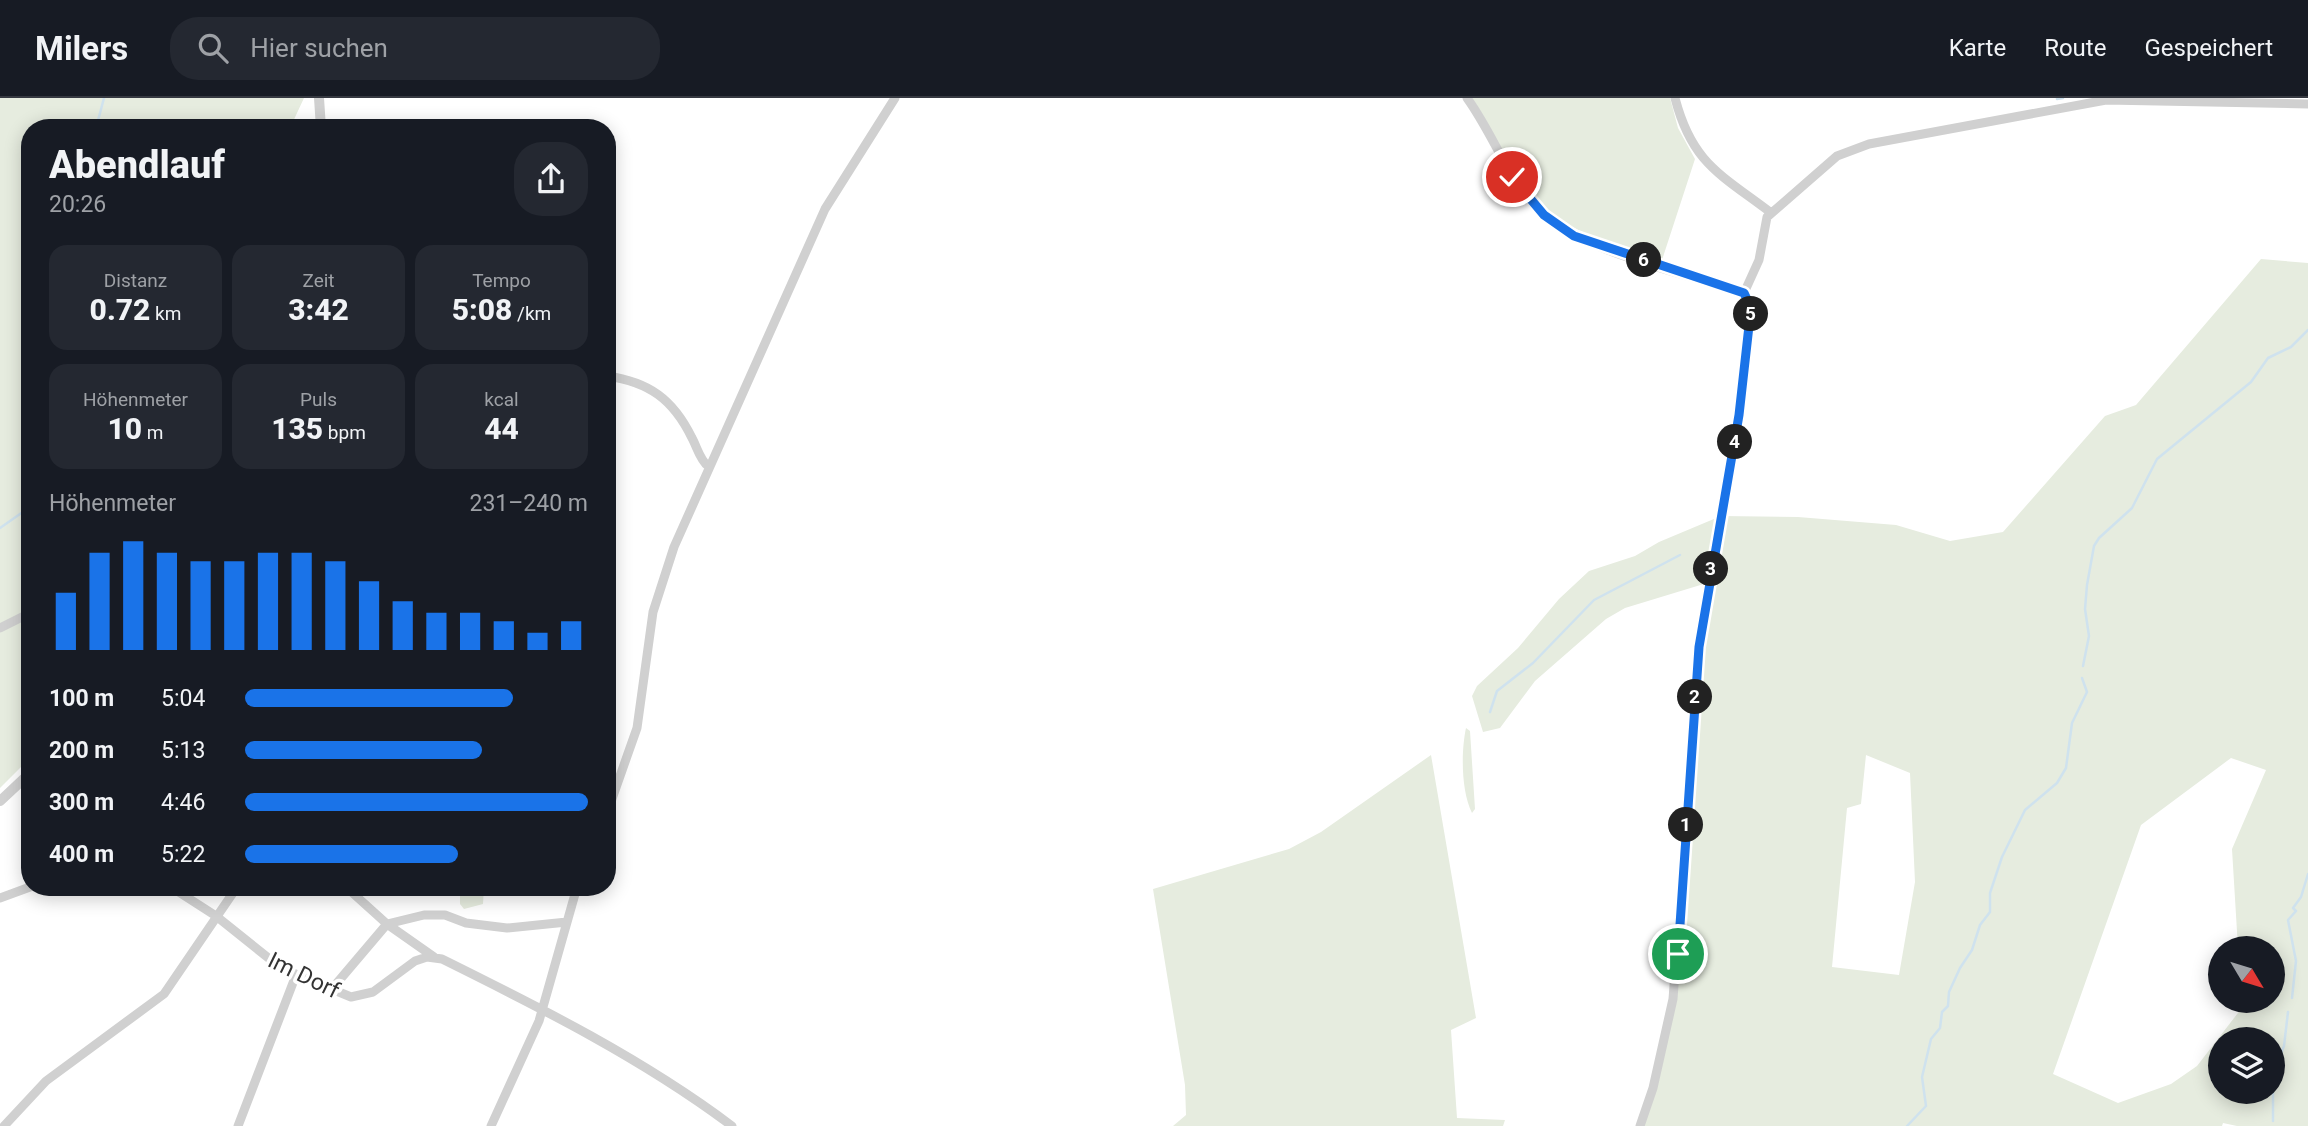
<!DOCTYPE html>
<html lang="de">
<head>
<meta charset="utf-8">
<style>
	:root { --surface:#171b24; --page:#242831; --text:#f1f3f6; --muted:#9ea1a6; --line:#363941; --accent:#1a73e8 }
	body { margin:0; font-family:Roboto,sans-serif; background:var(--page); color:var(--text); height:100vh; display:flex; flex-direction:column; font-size:26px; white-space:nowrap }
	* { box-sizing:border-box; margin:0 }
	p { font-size:23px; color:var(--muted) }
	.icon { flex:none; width:38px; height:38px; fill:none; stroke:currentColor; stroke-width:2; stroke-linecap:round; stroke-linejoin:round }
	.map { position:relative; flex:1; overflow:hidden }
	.panel { position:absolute; left:21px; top:21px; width:595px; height:777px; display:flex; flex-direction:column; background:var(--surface); border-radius:28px; box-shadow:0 4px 18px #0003 }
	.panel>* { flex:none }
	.needle { width:46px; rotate:128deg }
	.fabs { position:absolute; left:2208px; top:838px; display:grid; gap:14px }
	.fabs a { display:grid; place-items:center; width:77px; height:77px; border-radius:50%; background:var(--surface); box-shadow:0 4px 18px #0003; font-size:35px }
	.pin { position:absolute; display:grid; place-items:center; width:60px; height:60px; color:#fff; margin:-30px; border:4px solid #fff; border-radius:50%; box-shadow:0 2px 7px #0007 }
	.km { position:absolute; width:35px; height:35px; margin:-18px; border-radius:50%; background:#222; color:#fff; font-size:19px; line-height:35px; text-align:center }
	.round { display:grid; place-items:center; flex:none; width:74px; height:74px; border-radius:28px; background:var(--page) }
	.headline { display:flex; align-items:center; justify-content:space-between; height:119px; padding:0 28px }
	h1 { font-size:38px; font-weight:800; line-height:52px }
	.figures { display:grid; grid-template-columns:repeat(3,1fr); gap:10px; height:119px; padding:7px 28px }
	.figures div { display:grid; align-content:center; border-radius:18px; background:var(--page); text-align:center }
	.figures b { font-size:30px; font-weight:800 }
	.figures small { font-size:19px; font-weight:400 }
	.figures p { font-size:19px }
	.chart { height:196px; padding:14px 28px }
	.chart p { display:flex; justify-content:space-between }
	.chart svg { width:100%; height:126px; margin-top:7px; stroke:var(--accent); stroke-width:6 }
	ul { padding:0 28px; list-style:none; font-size:23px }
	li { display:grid; grid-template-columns:112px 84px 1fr; align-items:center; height:52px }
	li i { height:18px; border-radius:9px; background:var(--accent) }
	header { display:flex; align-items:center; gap:42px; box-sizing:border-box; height:98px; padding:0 35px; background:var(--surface); border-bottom:2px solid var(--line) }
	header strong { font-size:33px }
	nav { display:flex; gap:38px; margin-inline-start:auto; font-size:24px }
	.search { width:490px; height:63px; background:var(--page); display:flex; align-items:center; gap:18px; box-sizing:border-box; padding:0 24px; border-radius:28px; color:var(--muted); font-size:26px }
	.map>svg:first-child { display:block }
</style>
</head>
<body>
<header>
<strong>Milers</strong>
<div class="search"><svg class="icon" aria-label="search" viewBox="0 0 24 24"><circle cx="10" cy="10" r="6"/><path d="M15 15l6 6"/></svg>Hier suchen</div>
<nav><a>Karte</a><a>Route</a><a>Gespeichert</a></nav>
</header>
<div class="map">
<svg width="2308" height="1028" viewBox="0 0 2308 1028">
	<rect width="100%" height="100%" fill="#fff"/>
	<path fill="#e6ecdf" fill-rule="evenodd" d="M0 0H304L290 30H30V660L0 690Z
		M1472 0H1670L1678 30 1695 61 1662 162C1606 144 1557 134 1521 83 1502 57 1490 26 1472 0Z
		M2261 161 2308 165V1028H2237L2223 1025 2222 1028H1640L1673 901 1707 485 1625 510 1606 521 1535 583 1500 630 1483 634 1472 598 1477 588 1518 550 1559 501 1589 473 1635 458 1659 444 1721 418 1798 419 1896 427 1950 443 2003 434 2105 318 2136 307ZM1866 657 1910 675 1915 784 1899 877 1832 869 1847 710 1861 706ZM2231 660 2266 672 2232 751 2238 850H2273V903H2241V911L2197 968 2171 986 2118 1005 2053 976 2141 727ZM2221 942H2273V994H2221Z
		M1466 630 1470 633 1475 711 1472 715C1461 693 1461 653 1466 630Z
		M1431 657 1476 920 1451 932 1457 1020 1505 1022 1503 1028H1173L1186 1017 1185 987 1153 791 1289 751 1321 734Z
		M460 789H484L483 806 464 811 460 806Z"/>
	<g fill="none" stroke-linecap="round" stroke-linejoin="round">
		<path stroke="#cfe2ee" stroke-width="2.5" d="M2057 1 2063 0
			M96 30 104 0
			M0 430 30 409
			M2083 568 2089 538 2085 511 2087 487 2094 448 2099 440 2132 410 2157 361 2251 284 2268 260 2291 249 2308 232
			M1490 614 1497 593 1533 565 1594 502 1680 457
			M2292 900 2296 863 2288 822 2296 813 2293 810 2301 799 2308 776
			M2273 976 2284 948 2288 914
			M2273 1023V994
			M1907 1028 1926 1008 1922 979 1931 941 1940 930 1942 914 1948 908 1949 894 1960 870 1972 852 1980 827 1990 814V795L2002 759 2025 712 2057 685 2066 670 2072 625 2087 594 2082 580"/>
		<path stroke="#d0d0d0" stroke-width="9" d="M1467 0C1491 33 1505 73 1531 104 1572 153 1684 175 1744 195
			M1675 0C1692 65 1720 76 1770 114
			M607 278C649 284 673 301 692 340 697 349 700 362 708 368
			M0 530 30 515
			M607 715 637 630 653 514 674 449 825 111 895 0
			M171 789 216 818 281 870 351 899 373 894 415 863 427 859 442 861C541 910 643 961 732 1028
			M346 789 387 826 424 817H445L466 825 507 830 567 824
			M0 800 30 789
			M331 892 387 826 434 859
			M4 1028 46 983 164 896 237 789
			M238 1028 296 877
			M491 1028 539 923 577 789
			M1640 1028 1653 990 1673 901 1699 549 1739 317 1751 222 1744 195 1759 162 1767 119 1837 58 1869 46 2106 2 2308 6"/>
		<path stroke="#d0d0d0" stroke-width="10" d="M319 0 321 30
			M0 703 30 675"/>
	</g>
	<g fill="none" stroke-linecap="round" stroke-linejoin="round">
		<defs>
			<path id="route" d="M1512 79 1544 117 1574 138 1744 195 1751 210 1739 317 1699 549 1678 856"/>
		</defs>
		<use href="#route" stroke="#fff" stroke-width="14"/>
		<use href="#route" stroke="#1a73e8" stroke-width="9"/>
	</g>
	<g text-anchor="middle" stroke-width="7" stroke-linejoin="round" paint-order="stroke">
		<g font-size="23" fill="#333" stroke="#fff">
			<text transform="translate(304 877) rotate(26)" y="8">Im Dorf</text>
		</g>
	</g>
</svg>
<div class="fabs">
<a><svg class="needle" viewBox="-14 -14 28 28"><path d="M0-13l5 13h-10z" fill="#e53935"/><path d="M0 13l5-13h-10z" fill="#9ea1a6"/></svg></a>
<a><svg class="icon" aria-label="layers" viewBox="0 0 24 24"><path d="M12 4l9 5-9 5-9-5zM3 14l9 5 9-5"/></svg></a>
</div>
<div class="pin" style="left:1678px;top:856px;background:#1e9e55"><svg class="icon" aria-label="arrive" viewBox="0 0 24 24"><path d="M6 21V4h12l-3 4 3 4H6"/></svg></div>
<div class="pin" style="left:1512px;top:79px;background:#d93025"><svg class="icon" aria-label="check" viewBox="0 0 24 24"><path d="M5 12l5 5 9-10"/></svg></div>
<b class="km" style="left:1686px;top:727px">1</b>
<b class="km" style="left:1695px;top:599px">2</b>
<b class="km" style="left:1711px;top:471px">3</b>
<b class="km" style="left:1735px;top:344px">4</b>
<b class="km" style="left:1751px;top:216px">5</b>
<b class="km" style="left:1644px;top:162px">6</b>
<section class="panel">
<div class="headline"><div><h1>Abendlauf</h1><p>20:26</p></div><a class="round"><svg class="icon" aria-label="share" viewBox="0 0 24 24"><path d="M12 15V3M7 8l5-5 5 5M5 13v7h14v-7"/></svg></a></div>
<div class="figures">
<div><p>Distanz</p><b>0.72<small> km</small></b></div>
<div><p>Zeit</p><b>3:42</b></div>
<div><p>Tempo</p><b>5:08<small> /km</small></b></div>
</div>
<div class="figures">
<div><p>Höhenmeter</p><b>10<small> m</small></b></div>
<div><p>Puls</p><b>135<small> bpm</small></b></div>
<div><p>kcal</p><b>44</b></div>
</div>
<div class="chart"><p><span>Höhenmeter</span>231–240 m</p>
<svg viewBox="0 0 160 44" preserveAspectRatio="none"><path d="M5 44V24M15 44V10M25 44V6M35 44V10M45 44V13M55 44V13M65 44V10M75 44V10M85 44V13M95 44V20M105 44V27M115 44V31M125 44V31M135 44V34M145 44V38M155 44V34"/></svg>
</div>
<ul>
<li><b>100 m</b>5:04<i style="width:78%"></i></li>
<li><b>200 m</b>5:13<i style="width:69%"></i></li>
<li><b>300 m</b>4:46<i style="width:100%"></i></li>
<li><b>400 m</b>5:22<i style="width:62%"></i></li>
</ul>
</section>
</div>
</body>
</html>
